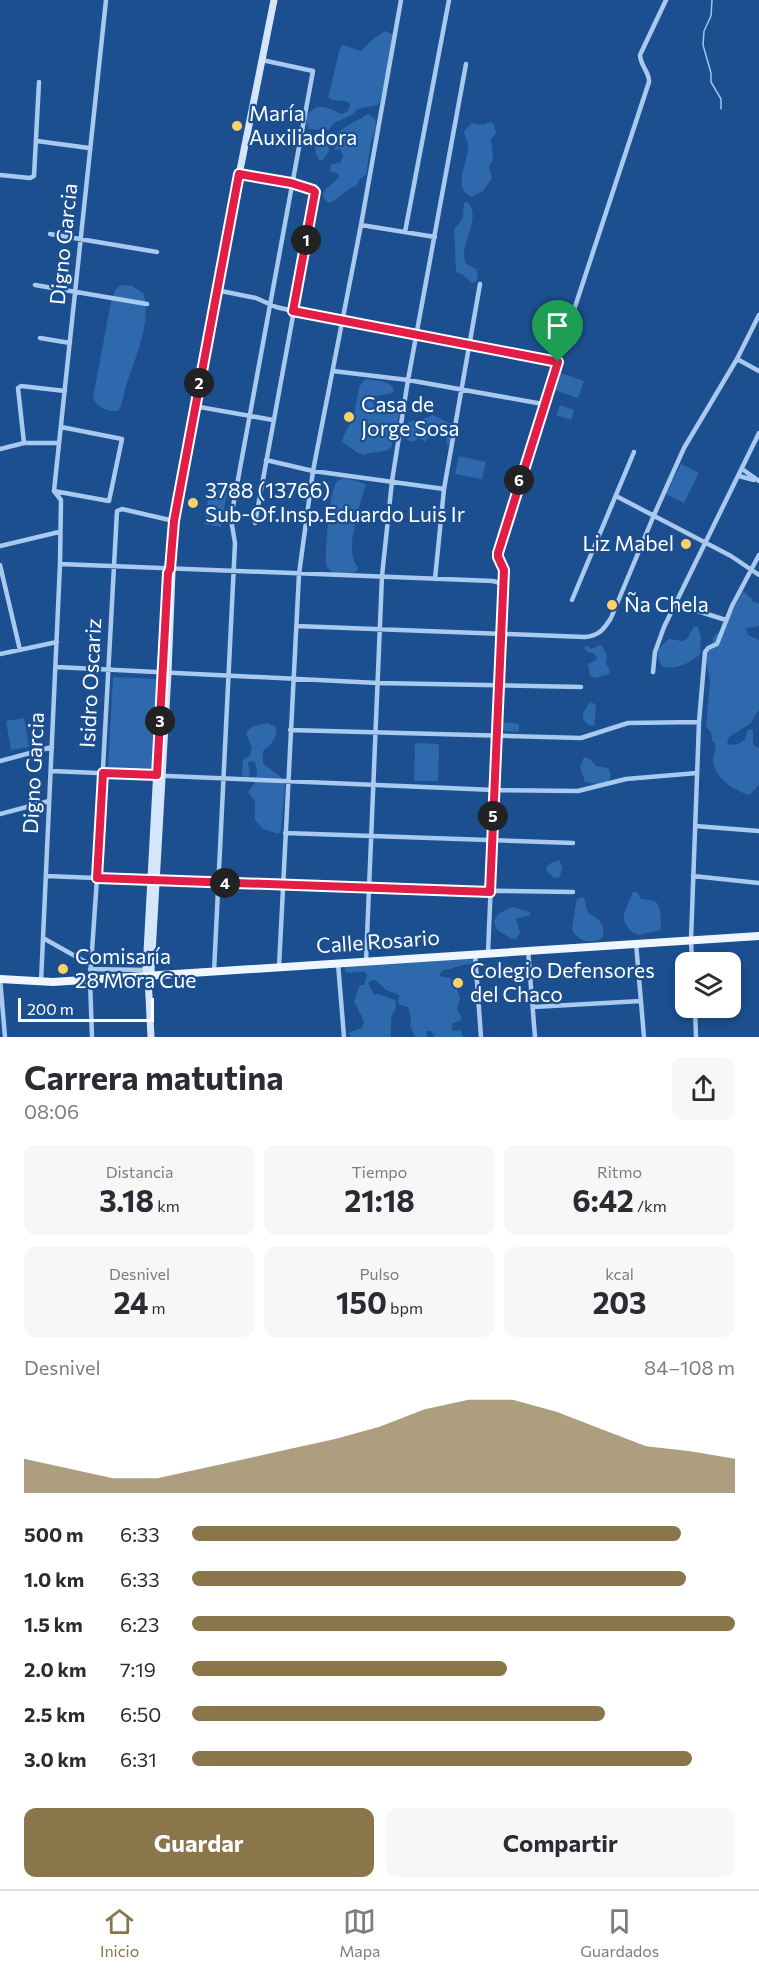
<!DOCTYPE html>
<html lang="es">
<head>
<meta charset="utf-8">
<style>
	:root { --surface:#fff; --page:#f7f7f7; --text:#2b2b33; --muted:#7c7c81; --line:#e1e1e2; --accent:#8a764a }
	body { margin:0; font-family:Commissioner,sans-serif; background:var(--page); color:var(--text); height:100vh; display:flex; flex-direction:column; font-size:22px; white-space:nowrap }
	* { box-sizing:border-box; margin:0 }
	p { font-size:20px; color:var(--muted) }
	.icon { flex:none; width:33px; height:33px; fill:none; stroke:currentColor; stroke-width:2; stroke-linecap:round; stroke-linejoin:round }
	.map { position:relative; height:1037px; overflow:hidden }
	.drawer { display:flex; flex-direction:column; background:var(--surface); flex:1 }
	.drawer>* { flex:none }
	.controls { position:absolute; left:675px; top:952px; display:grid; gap:12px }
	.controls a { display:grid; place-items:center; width:66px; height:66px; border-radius:12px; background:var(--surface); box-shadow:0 3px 9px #0003; font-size:30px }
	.scale { position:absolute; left:18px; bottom:15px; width:136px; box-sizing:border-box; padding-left:6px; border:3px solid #fff; border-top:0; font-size:16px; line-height:21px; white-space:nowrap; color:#fff; -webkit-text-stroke:4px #1b4f8f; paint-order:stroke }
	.pin { position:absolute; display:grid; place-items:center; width:51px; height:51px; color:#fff; margin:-62px -26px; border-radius:50% 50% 50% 0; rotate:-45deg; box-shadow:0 0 6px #0007 }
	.pin .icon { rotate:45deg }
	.km { position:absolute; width:30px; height:30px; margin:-15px; border-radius:50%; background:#222; color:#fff; font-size:16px; line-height:30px; text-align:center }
	.round { display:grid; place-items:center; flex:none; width:63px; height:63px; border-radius:12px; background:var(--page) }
	.headline { display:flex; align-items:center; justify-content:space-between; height:102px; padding:0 24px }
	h1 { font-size:33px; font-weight:700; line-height:45px }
	.stats { display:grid; grid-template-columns:repeat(3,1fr); gap:9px; height:102px; padding:6px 24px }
	.stats div { display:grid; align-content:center; border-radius:12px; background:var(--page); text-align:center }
	.stats b { font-size:30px; font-weight:700 }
	.stats small { font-size:16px; font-weight:400 }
	.stats p { font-size:16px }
	.chart { height:168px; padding:12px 24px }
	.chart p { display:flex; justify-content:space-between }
	.chart svg { width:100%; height:108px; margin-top:6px; fill:var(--accent); opacity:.7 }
	.button { display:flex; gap:12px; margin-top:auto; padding:12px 24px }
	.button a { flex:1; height:69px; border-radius:12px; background:var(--accent); color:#fff; font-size:24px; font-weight:700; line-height:69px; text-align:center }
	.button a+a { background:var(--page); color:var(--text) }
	ul { padding:0 24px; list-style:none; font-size:20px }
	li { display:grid; grid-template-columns:96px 72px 1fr; align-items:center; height:45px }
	li i { height:15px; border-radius:8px; background:var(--accent) }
	.tab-bar { display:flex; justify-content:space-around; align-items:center; height:84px; border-top:2px solid var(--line); background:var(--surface); font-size:16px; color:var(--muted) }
	.tab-bar a { display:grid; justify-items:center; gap:3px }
	.tab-bar .on { color:var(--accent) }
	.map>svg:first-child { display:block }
</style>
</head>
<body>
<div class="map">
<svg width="759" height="1037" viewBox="0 0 759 1037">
	<rect width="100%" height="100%" fill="#1b4f8f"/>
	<path fill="#2e69ad" d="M385 31 396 36 380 102 377 105 357 109 352 115 334 123 329 130 308 129 306 118C315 101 327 107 341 114 347 113 350 109 350 103 343 99 335 102 328 98L340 48 343 45 361 51 372 40Z
		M368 114 375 119 376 126 371 142 366 175 360 179 356 186C345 189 340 200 328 203L323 197C322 188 334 184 339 177L337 173 329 171 332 164 340 163 343 156 340 149 334 150 336 147 335 135C344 126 358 121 368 114Z
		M490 122 494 124 496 133 491 139 493 160 489 167 492 178 483 191 472 197C452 189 467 164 468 149 469 142 465 138 464 131L472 123 483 125Z
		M322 137 328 140 329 151 323 160H319L316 154 315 145Z
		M468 202C483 220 457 244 466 264L476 269 478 276 476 282 472 283 463 275 456 272 454 230 463 218 464 203Z
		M121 285 132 286 143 293C153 321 133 363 125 389 123 398 123 404 118 411 109 412 96 407 93 398L111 302 115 290Z
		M560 373 584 381 578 398 554 390Z
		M366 379C376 381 389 380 394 389L393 393 375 396 373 402 375 409 379 411 391 406 398 409 400 413 391 448C384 454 373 450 365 455L358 453 342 442C344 431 353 422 355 410 358 400 356 386 366 379Z
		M560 405 574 410 571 420 556 415Z
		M433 415 451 424 450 443 447 446 446 436 441 434 438 427H428L430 435 425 442 419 438 413 442 407 440 404 433 407 423C416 419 424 420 433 415Z
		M459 456 486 462 482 479 455 474Z
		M681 464 699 473 684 503 666 494Z
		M345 478 363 483 366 485C360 503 343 554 358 567L357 571C347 575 335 577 327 567 323 562 330 503 332 494 333 489 335 485 337 481Z
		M210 489 227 492 221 527 204 524Z
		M743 591 751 598 753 602 759 603V626L746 628 748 635 759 640V710L751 723 729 737 727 743C734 747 740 744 745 739L747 731 750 729 753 730V745L759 748V784L750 795C736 792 714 778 713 761 713 756 715 751 716 746L712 740 711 732 706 727 710 682 706 659 707 651 713 641V637L723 629Z
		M694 626 698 627 701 637 700 654C690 663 674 672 661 665 654 652 659 647 669 639L682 641 687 639Z
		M587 645 591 649 600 645 602 646 607 656 606 664 610 671 609 674 596 678 590 676 588 664 596 660 597 657 593 653 587 652 584 648Z
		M113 677 157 679 152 770 108 767Z
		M590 702 595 704 596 710 594 726 588 725 583 719V713Z
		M24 718 29 747 11 750 6 721Z
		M503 722 519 724V732L503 731Z
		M268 723 276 727C277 739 272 744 263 751V763L283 779 285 785 281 831 278 834 263 829 255 820V801L248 792C256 782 259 775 255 762L251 761 248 763 250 774 248 778 242 775 243 759 250 756 252 748 246 734C249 726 259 725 268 723Z
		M415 743 439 744 438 781H414Z
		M584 757 590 759 596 766 608 768 611 775 608 783 602 785 585 782 580 767Z
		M559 860 562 867 560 877 555 878 547 872 546 867 549 864Z
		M633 892H637L641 899C645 900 652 899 656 902 661 906 661 925 661 930L638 935 630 931 624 921V913Z
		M581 897 584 898 588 913C599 919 605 923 603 937 592 945 579 942 572 930L576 903 577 899Z
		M512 907 530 912V915L516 919 520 933 516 939H512L496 929 494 921 498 914Z
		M455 958 477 960 474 964C462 963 454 969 443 970L439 976 454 979 460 998 457 1009 462 1018 460 1021 453 1023 451 1030 454 1031 461 1030 463 1037H435L431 1031H427V1037H415L410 1025 411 1018 408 1007 400 1005 398 1002 399 995 386 990 375 980H371L368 983 374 995 378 994 395 1000 396 1007 391 1018V1037H351L348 1033 362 1028 364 1021 354 1001 360 985H364L367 975 365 972C358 971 353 974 345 972L344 965Z"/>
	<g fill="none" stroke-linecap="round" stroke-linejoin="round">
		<path stroke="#9cc4f0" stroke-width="1.5" d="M712 0 711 16 704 31 703 45 711 73V82L721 99V109"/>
		<path stroke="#a9c9ee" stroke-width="4.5" d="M37 141 89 148
			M239 174 291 183 313 190 315 196 255 523
			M0 175 30 178 34 176 39 82
			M361 225 435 237
			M405 232 449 0
			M50 234 157 252
			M35 285 147 304
			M216 290 256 298 276 307 293 311 557 362
			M40 338 70 343
			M737 359 759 371
			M333 371 408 380 543 404
			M194 406 273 420
			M24 443 18 388 21 386 65 391
			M0 449 24 443H59
			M266 460 313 471 444 489
			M742 469 759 481
			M739 476 754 480
			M54 491 106 0
			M54 491 109 501 122 439 61 427
			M616 496 731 556 759 575
			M0 546 59 532
			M60 564 493 581 503 584
			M0 565 20 650
			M435 579 444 489 480 284
			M572 600 634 452
			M675 604 726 620
			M296 626 585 637C599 636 604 629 611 618L654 515 684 448 737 359 759 315
			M0 654 57 642
			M56 667 378 683 581 687
			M653 672 655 652 664 627 759 433
			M290 730 581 738 628 723 699 722
			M0 761 52 747
			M51 771 494 790 578 791 626 779 697 773
			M0 814 49 801
			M695 826 759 831
			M285 833 573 843
			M46 876 369 889 573 892
			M693 876 759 883
			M43 938 91 965
			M636 943 644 1037
			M528 950 535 1037
			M488 953 504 570 498 553 543 404 649 82C650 73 640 65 640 55L666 0
			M475 954 481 1037
			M366 961 382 576 392 481 408 380 466 64
			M338 963 344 1037
			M692 963 691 940 699 722 705 652 708 648 717 644 732 606 759 555
			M279 967 299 574 313 471 361 225 401 0
			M90 969 146 970
			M214 972 235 543 232 525V512L313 71 262 60
			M0 978 5 1037
			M41 982 60 564 61 500 54 491
			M533 1007 641 1001
			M695 1008 696 1037
			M92 1037 90 980 97 878 117 511 122 509 174 521"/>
		<path stroke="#d6e6fa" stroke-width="7" d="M148 976 151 971 168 673 172 573 170 569 174 521 216 290 274 0
			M151 1037 148 976 146 970 166 603"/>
		<path stroke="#f0f6ff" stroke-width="8" d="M0 979 53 982 759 936"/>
	</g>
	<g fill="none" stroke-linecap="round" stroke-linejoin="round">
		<defs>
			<path id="route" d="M239 174 291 183 313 190 315 192 293 311 558 362 498 553V557L504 570 490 892 97 878 103 773 157 775 168 573 170 569 174 521Z"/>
		</defs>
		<use href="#route" stroke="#fff" stroke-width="12"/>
		<use href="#route" stroke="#e11d48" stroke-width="8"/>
	</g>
	<g fill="#ffd166" stroke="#1b4f8f" stroke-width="2">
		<circle cx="237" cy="126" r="6"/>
		<circle cx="349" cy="417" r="6"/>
		<circle cx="193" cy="503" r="6"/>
		<circle cx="686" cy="544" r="6"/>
		<circle cx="612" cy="605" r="6"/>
		<circle cx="63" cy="969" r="6"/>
		<circle cx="458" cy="983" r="6"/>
	</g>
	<g text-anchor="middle" stroke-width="4.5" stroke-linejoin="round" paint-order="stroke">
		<g font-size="21" fill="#fff" stroke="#1b4f8f" text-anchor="start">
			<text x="249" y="121">María<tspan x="249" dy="24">Auxiliadora</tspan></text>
			<text x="361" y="412">Casa de<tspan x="361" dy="24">Jorge Sosa</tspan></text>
			<text x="205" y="498">3788 (13766)<tspan x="205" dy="24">Sub-Of.Insp.Eduardo Luis Ir</tspan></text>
			<text x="674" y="551" text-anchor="end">Liz Mabel</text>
			<text x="624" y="612">Ña Chela</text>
			<text x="75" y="964">Comisaría<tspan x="75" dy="24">28 Mora Cue</tspan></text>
			<text x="470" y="978">Colegio Defensores<tspan x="470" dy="24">del Chaco</tspan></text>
		</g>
		<g font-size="21" fill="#fff" stroke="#1b4f8f">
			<text transform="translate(64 244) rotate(-84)" y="7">Digno Garcia</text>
			<text transform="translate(91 683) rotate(-87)" y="7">Isidro Oscariz</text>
			<text transform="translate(34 773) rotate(-87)" y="7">Digno Garcia</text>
			<text transform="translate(378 942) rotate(-4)" y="7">Calle Rosario</text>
		</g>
	</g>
</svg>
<div class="controls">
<a><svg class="icon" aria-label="layers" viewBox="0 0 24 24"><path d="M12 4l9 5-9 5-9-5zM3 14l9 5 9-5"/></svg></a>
</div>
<div class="scale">200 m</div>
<div class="pin" style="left:558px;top:362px;background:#1e9e55"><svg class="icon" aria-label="arrive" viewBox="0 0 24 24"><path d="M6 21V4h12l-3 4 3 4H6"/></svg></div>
<b class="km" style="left:306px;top:240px">1</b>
<b class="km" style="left:199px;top:383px">2</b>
<b class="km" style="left:160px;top:721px">3</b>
<b class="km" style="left:225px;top:883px">4</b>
<b class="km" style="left:493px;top:816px">5</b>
<b class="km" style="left:519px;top:480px">6</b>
</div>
<section class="drawer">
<div class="headline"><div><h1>Carrera matutina</h1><p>08:06</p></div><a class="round"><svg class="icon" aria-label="share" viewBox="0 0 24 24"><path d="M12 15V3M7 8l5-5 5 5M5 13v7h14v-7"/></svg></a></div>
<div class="stats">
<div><p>Distancia</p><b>3.18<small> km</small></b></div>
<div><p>Tiempo</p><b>21:18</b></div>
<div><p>Ritmo</p><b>6:42<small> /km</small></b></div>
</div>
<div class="stats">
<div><p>Desnivel</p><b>24<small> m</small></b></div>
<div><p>Pulso</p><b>150<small> bpm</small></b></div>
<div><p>kcal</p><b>203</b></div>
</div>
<div class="chart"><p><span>Desnivel</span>84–108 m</p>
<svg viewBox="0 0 160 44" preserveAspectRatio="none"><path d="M0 44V30L10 34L20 38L30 38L40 34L50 30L60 26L70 22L80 17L90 10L100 6L110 6L120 11L130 18L140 25L150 27L160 30V44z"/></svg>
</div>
<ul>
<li><b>500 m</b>6:33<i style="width:90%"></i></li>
<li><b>1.0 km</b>6:33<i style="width:91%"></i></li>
<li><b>1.5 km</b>6:23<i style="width:100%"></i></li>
<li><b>2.0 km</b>7:19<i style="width:58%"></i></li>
<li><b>2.5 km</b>6:50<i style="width:76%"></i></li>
<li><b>3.0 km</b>6:31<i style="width:92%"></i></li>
</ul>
<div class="button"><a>Guardar</a><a>Compartir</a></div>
</section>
<nav class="tab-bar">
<a class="on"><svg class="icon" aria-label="home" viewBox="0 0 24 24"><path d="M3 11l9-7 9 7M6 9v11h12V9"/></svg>Inicio</a>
<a><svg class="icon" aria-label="map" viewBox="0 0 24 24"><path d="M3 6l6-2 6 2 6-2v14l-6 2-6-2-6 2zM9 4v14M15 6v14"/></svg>Mapa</a>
<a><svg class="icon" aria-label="saved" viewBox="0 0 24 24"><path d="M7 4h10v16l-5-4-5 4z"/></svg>Guardados</a>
</nav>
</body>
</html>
